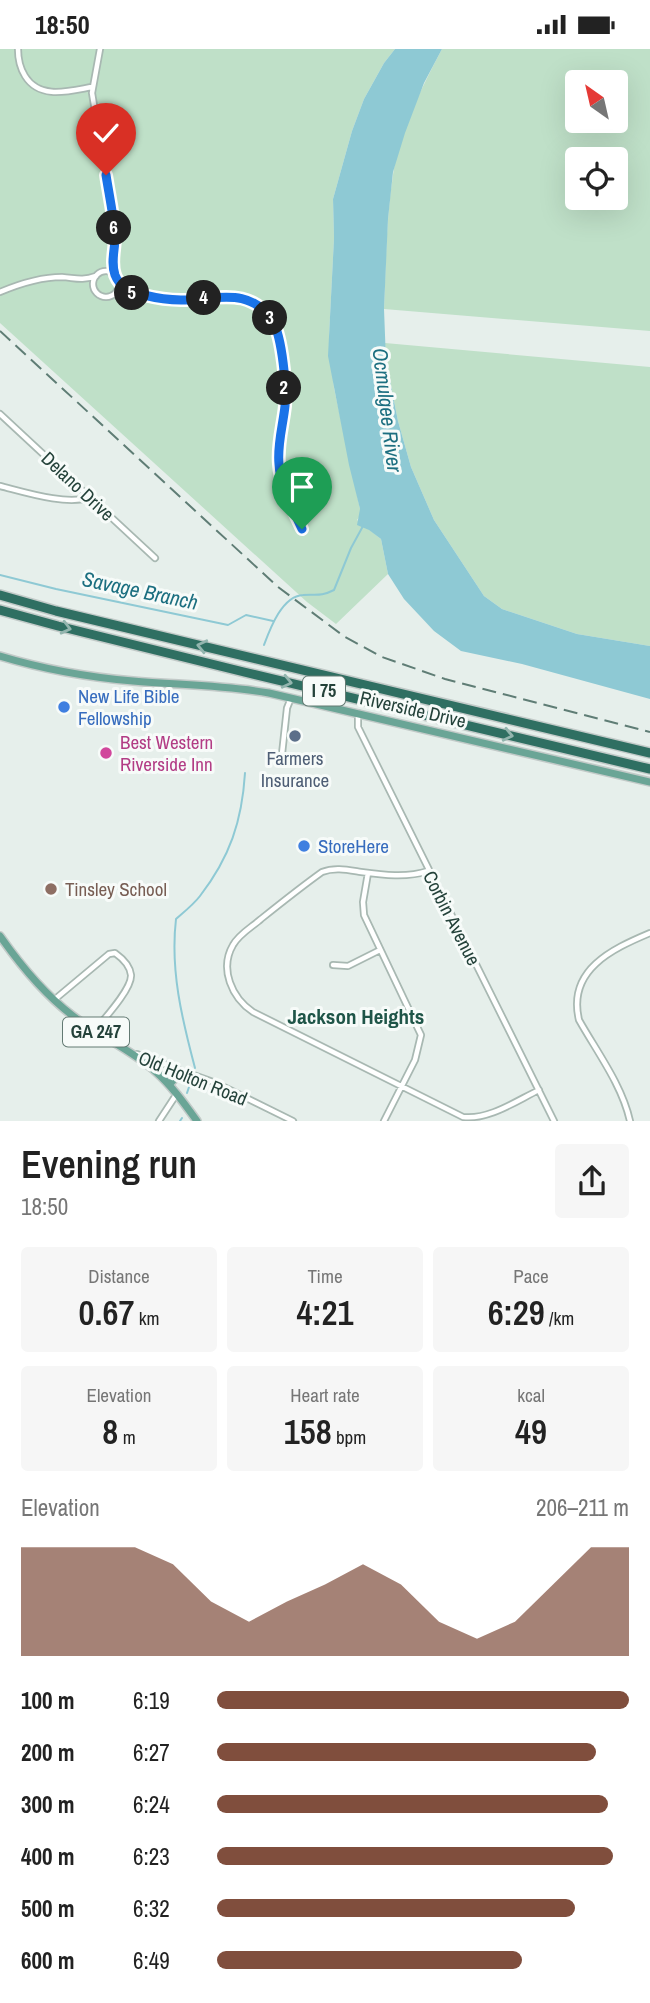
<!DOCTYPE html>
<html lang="en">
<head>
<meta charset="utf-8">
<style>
	:root { --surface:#fff; --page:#f6f6f6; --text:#222; --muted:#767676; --accent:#804e3d }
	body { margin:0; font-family:"Archivo Narrow",sans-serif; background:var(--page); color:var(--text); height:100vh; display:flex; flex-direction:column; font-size:26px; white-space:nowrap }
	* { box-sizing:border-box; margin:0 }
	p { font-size:23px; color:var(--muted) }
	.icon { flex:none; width:38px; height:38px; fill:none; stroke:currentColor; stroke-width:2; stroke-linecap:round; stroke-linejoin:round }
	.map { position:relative; height:1072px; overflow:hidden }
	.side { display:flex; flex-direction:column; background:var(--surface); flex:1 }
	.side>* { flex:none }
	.needle { width:46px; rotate:326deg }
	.fabs { position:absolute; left:565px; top:21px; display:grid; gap:14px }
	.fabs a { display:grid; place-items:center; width:63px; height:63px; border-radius:7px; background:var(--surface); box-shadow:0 7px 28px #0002; font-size:35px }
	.pin { position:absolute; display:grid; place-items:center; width:60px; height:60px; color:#fff; margin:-72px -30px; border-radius:50% 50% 50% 0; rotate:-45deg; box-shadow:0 0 7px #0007 }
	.pin .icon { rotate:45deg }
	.km { position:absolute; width:35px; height:35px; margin:-18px; border-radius:50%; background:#222; color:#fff; font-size:19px; line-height:35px; text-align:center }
	.round { display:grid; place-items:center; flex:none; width:74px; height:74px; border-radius:7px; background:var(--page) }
	.overview { display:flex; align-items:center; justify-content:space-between; height:119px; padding:0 21px }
	h1 { font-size:38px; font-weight:600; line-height:52px }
	.stats { display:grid; grid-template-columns:repeat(3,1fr); gap:10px; height:119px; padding:7px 21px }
	.stats div { display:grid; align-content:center; border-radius:7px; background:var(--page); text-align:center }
	.stats b { font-size:35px; font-weight:600 }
	.stats small { font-size:19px; font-weight:400 }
	.stats p { font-size:19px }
	.chart { height:196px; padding:14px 21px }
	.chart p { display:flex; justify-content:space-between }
	.chart svg { width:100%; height:126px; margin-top:7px; fill:var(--accent); opacity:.7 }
	ul { padding:0 21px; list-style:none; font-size:23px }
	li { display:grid; grid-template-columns:112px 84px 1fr; align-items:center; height:52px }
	li i { height:18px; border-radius:9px; background:var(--accent) }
	.status { display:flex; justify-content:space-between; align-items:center; height:49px; padding:0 35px; background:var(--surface); direction:ltr }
	.status svg { height:19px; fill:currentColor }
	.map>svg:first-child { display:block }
</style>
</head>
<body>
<div class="status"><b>18:50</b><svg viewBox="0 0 49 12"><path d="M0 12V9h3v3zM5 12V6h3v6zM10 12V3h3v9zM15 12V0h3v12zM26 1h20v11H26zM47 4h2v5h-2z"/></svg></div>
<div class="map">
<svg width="650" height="1072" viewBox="0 0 650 1072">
	<rect width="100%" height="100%" fill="#e6efeb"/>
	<path fill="#bfe0c8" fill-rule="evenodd" d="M0 0H395L384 14 364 50 352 82 333 150 334 189 329 288 334 339 360 460V467L357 471 381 490 388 525 336 575 307 553 0 274Z
		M442 0H650V282L384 260C386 216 386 170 393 126 399 83 422 38 442 0ZM578 33H616V72H578ZM578 110H616V149H578Z
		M385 294 650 318V597L577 585 502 560 484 547 434 471 411 418 398 372 386 312Z"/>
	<path fill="#8ec9d4" d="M395 0H442L424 34 405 84 393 123 388 170 384 260 386 312 398 372 411 418 434 471 484 547 502 560 577 585 650 597V650L522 615 461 602 434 582 404 550 388 525 381 490 369 481 357 476 360 460 349 416 328 307 334 189 333 150 352 82 364 50 384 14Z"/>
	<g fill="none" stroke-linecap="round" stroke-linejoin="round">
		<path stroke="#8ec9d4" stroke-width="2" d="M0 526 56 540 228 576 246 566 273 572
			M264 596C270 580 282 547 303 546 317 545 320 548 334 541L351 499 363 477
			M195 1019C182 970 170 921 176 870 184 863 194 855 200 847 230 808 242 772 245 724
			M187 1044 191 1032
			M180 1072 182 1069"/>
		<defs>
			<path id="street" d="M18 0C18 9 20 19 25 27 40 51 69 42 92 38
				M100 0 92 44 115 183C115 199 113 210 115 226
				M93 235a13 13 0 1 1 26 0a13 13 0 1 1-26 0Z
				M0 243C19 235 41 228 62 228 76 229 81 232 96 227
				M113 246 129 243 151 248 183 251 231 247 249 252 270 269 278 285 285 352 280 391 279 417 280 427 302 480
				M0 365 155 509
				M0 437C24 443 67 457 91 448
				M358 664V678L554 1072
				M281 714 287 659 291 649
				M428 822C407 829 383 826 361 823 348 821 335 818 322 823 301 838 281 854 261 870 252 878 239 885 233 896 219 920 232 949 253 963L463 1068C489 1071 516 1052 539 1041
				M368 824 363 853 364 866 421 986 415 1011 384 1072
				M333 916 348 917 380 901
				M54 951 109 905 115 904C122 909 130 917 131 926 132 940 104 970 95 981
				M137 1005 178 1020 183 1024H188L216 1034 293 1072
				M159 1072 176 1046
				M630 1072C622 1036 597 1003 579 971 567 921 612 900 650 884"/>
			<path id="primary" d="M0 607C43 620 88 628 133 632 179 636 224 636 269 644L650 733
				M0 887C21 917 44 945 73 967 99 987 130 1000 155 1022 171 1036 184 1054 197 1072
				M169 1036 177 1027 183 1024"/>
			<path id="highway" d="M0 546 56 562 650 704
				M0 561 58 577 244 623 650 720"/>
		</defs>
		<use href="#street" stroke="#a8b8b2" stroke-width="8"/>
		<use href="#primary" stroke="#c2cac8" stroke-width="10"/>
		<use href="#highway" stroke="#c2cac8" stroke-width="12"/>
		<use href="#street" stroke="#fff" stroke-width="4.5"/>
		<use href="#primary" stroke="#6aa596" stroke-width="7"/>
		<use href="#highway" stroke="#2f6f62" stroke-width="9"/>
		<path stroke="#5f7d75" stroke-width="2" stroke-dasharray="14 7" stroke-linecap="butt" d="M0 282 278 538 345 588 382 608 445 630 650 683"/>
	</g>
	<defs><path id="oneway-chevron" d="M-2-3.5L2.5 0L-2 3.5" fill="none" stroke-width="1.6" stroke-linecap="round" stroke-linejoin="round" transform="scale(1.75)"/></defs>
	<g stroke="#93b5ae">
		<use href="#oneway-chevron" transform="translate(66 579) rotate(14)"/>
		<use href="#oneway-chevron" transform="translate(202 597) rotate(-167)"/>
		<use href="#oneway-chevron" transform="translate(287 633) rotate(13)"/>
		<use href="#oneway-chevron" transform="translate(508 686) rotate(13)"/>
	</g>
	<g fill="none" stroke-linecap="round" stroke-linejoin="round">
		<defs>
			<path id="route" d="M106 126C109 145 113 164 115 184 116 198 110 212 115 226 120 239 131 243 144 246 156 249 168 251 181 251 215 251 250 236 273 273 282 288 287 339 285 357 283 376 277 396 279 415 280 437 293 460 302 480"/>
		</defs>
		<use href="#route" stroke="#fff" stroke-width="14"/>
		<use href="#route" stroke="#1a73e8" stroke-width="9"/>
	</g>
	<g fill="#3f7fe0" stroke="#f7fbf9" stroke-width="2.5">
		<circle cx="64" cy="658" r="7"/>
		<circle cx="304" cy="797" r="7"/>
	</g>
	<circle fill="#5c6f8a" stroke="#f7fbf9" stroke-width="2.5" cx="295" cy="687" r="7"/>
	<circle fill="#d1479c" stroke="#f7fbf9" stroke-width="2.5" cx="106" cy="704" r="7"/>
	<circle fill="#8d6e63" stroke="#f7fbf9" stroke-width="2.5" cx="51" cy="840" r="7"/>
	<g text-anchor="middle" stroke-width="6" stroke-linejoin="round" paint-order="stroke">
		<g fill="#f7fbf9" stroke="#637a73" stroke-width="2">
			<rect x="303" y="627.5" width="42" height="29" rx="5"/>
			<rect x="63" y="968.5" width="66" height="29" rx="5"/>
		</g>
		<g font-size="18" font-weight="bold" fill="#24423a">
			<text x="324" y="648">I 75</text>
			<text x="96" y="989">GA 247</text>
		</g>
		<g font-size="19" fill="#24423a" stroke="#f7fbf9">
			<text transform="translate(78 437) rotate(43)" y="7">Delano Drive</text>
			<text transform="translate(413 660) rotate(13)" y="7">Riverside Drive</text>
			<text transform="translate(452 869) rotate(63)" y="7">Corbin Avenue</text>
			<text transform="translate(193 1029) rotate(22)" y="7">Old Holton Road</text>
		</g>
		<g font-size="19" fill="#366cbe" stroke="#f7fbf9" text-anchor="start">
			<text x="78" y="654">New Life Bible<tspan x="78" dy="22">Fellowship</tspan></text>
			<text x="318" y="804">StoreHere</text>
		</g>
		<g font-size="19" fill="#b23c85" stroke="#f7fbf9" text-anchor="start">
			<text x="120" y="700">Best Western<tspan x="120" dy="22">Riverside Inn</tspan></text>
		</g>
		<g font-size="19" fill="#4e5e75" stroke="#f7fbf9">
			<text x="295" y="716">Farmers<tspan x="295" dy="22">Insurance</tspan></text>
		</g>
		<g font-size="19" fill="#785e54" stroke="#f7fbf9" text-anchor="start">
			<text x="65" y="847">Tinsley School</text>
		</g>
		<g font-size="21" font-style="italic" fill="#1c6f80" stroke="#f7fbf9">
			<text transform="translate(387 361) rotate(83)" y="7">Ocmulgee River</text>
			<text transform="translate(140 542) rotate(12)" y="7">Savage Branch</text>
		</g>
		<g font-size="21" font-weight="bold" fill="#1f5548" stroke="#f7fbf9">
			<text x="356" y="975">Jackson Heights</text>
		</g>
	</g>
</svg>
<div class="fabs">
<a><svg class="needle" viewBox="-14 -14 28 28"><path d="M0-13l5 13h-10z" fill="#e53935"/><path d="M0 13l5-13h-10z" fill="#767676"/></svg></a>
<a><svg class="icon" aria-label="locate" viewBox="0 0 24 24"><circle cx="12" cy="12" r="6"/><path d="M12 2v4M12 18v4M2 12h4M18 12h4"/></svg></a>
</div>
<div class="pin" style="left:302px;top:480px;background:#1e9e55"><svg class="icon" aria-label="arrive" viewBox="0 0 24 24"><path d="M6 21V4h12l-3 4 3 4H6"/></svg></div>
<div class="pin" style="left:106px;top:126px;background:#d93025"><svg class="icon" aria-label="check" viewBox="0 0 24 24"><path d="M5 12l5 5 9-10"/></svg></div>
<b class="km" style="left:284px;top:339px">2</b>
<b class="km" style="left:270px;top:269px">3</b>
<b class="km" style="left:204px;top:249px">4</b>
<b class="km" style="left:132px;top:244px">5</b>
<b class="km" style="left:114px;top:179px">6</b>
</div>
<section class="side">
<div class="overview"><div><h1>Evening run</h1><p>18:50</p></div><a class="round"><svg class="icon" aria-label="share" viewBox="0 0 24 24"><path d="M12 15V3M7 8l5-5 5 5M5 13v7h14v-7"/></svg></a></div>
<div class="stats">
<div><p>Distance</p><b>0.67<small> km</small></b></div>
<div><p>Time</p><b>4:21</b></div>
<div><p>Pace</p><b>6:29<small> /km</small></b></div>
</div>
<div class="stats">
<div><p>Elevation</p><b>8<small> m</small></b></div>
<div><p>Heart rate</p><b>158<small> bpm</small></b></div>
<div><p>kcal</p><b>49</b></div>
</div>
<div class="chart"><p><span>Elevation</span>206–211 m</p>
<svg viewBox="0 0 160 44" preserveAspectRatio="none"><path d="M0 44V6L10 6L20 6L30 6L40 12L50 25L60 32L70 25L80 19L90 12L100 19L110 32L120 38L130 32L140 19L150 6L160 6V44z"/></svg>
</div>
<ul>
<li><b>100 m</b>6:19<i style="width:100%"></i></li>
<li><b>200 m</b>6:27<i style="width:92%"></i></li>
<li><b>300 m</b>6:24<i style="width:95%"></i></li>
<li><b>400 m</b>6:23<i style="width:96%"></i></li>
<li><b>500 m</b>6:32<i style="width:87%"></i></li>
<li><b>600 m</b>6:49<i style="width:74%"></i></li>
</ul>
</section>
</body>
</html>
